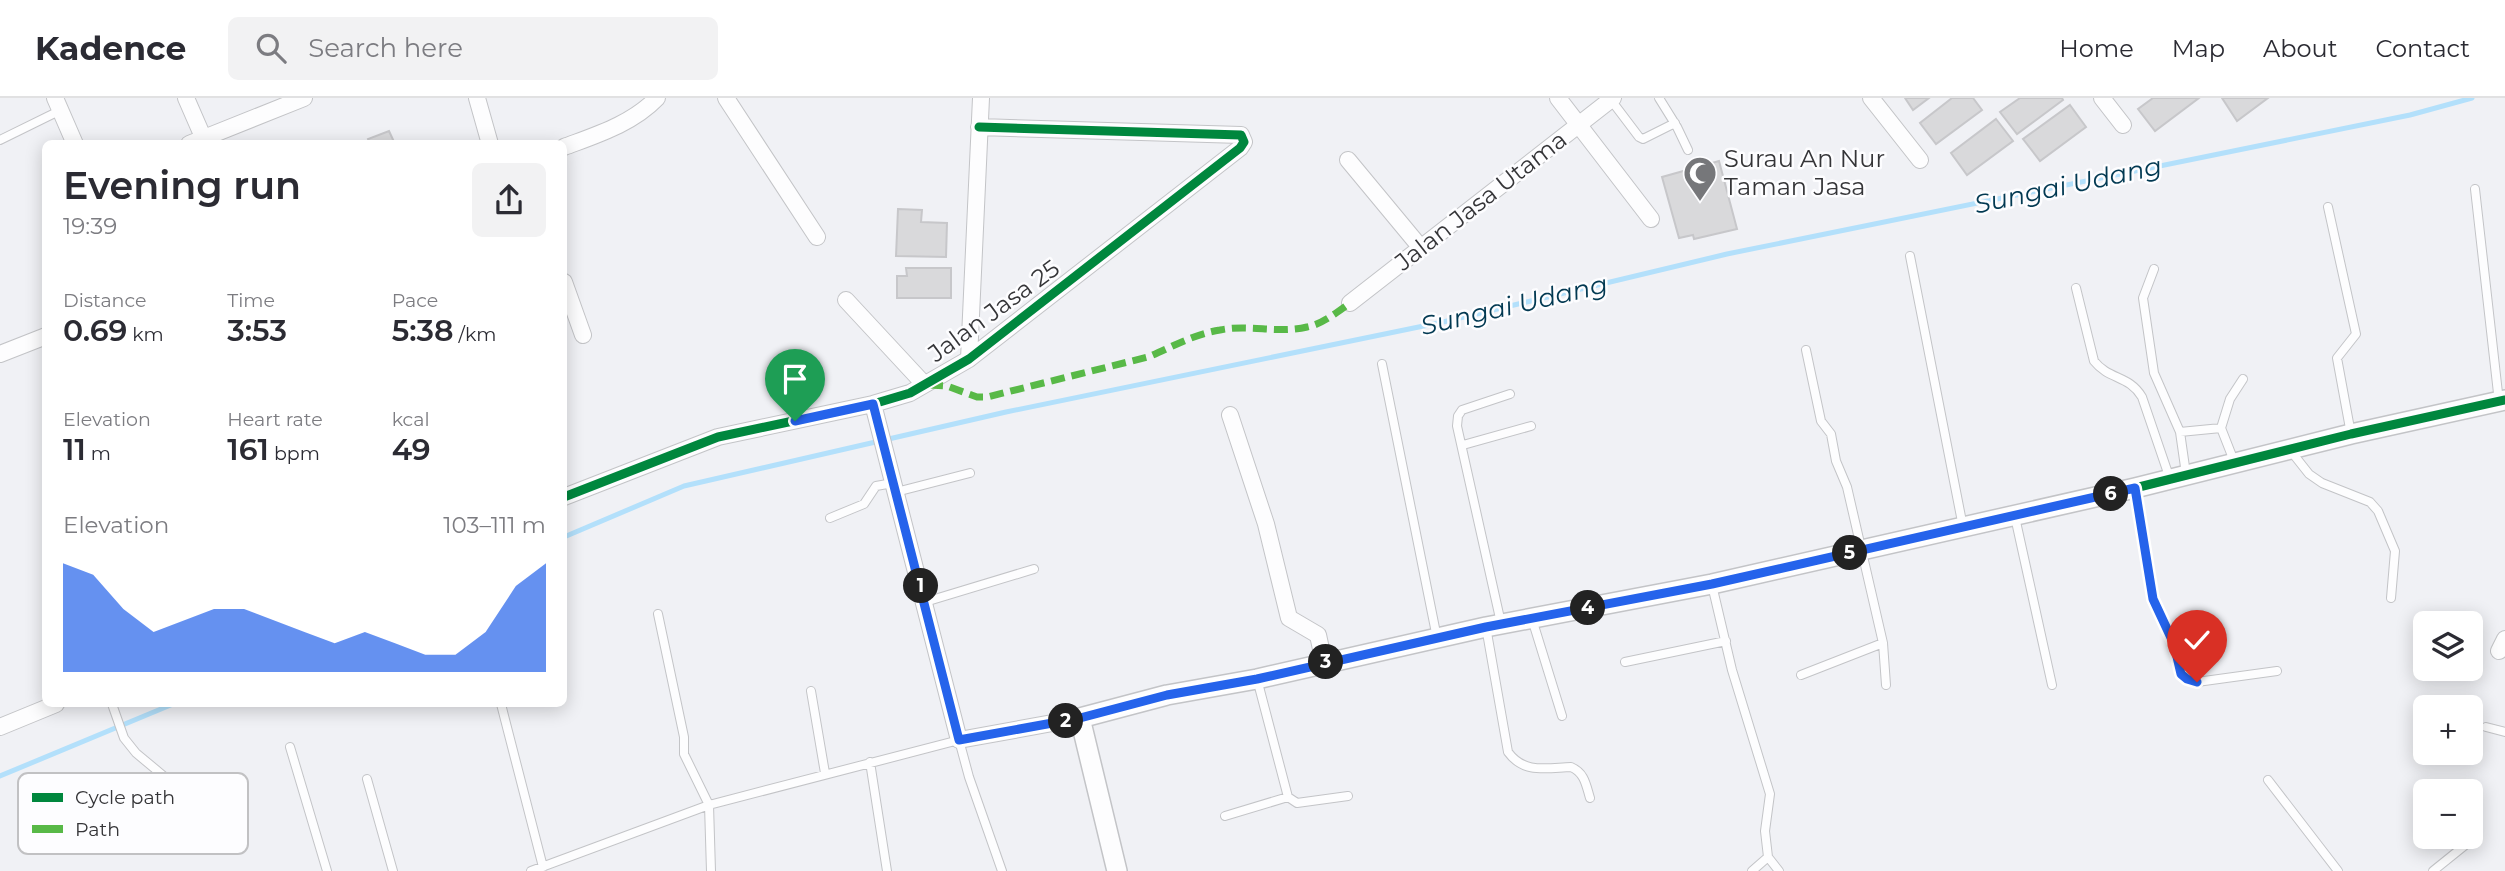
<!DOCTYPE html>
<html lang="en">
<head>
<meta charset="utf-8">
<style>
	:root { --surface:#fff; --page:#f2f2f3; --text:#2b2b33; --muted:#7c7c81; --line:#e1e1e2; --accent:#2563eb }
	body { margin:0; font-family:Montserrat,sans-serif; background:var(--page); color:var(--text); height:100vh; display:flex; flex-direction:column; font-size:26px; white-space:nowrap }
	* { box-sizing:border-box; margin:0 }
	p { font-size:23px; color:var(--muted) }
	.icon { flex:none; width:38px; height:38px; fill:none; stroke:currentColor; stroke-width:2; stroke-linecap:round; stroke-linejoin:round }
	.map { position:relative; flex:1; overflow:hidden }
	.side { position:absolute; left:42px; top:42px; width:525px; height:567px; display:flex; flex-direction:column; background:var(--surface); border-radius:10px; box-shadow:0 4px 18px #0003 }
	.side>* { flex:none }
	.controls { position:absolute; left:2413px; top:513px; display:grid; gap:14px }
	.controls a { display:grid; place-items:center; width:70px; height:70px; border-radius:10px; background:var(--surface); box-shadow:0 4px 18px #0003; font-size:35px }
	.pin { position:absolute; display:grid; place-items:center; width:60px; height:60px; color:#fff; margin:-72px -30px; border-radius:50% 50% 50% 0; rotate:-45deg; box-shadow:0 0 7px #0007 }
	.pin .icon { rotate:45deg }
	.km { position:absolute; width:35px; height:35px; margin:-18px; border-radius:50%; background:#222; color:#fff; font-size:19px; line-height:35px; text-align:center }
	.round { display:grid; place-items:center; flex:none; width:74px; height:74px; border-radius:10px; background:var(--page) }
	.headline { display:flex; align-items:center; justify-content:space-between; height:119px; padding:0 21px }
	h1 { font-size:38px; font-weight:600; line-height:52px }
	.figures { display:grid; grid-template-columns:repeat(3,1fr); gap:10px; height:119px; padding:7px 21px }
	.figures div { display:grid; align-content:center }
	.figures b { font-size:30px; font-weight:600 }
	.figures small { font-size:19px; font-weight:400 }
	.figures p { font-size:19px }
	.chart { height:196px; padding:14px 21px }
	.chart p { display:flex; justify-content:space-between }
	.chart svg { width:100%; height:126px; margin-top:7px; fill:var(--accent); opacity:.7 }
	header { display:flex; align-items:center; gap:42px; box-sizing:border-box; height:98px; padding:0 35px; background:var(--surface); border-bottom:2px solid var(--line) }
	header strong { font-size:33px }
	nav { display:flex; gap:38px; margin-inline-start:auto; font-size:24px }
	.search { width:490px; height:63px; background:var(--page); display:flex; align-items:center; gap:18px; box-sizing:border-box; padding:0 24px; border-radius:10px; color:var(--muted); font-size:26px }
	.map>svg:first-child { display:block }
</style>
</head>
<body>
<header>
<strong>Kadence</strong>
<div class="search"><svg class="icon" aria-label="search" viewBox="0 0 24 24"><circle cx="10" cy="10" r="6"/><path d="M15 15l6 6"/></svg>Search here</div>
<nav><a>Home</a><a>Map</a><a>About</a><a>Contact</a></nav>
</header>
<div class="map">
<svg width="2505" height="773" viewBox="0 0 2505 773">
	<rect width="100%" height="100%" fill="#f0f1f5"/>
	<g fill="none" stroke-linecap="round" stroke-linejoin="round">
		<path stroke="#b3e0fb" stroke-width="5" d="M564 439 684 388 1006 314 1443 224 1727 156 2410 17 2472 0
			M0 678 173 606"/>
	</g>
	<path fill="#d9d9db" stroke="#c7c7ca" stroke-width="2" d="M1905 0H1929L1913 12Z
		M1952 0H1973L1982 12 1936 46 1920 25Z
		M2020 0H2062L2063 2 2017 36 2000 14Z
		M2153 0H2199L2155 33 2138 11Z
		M2222 0H2268L2237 23Z
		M2070 7 2086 29 2040 63 2023 41Z
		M1996 21 2013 43 1967 77 1951 55Z
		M389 33 395 46H370L368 41Z
		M1719 63 1737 131 1694 141 1693 137 1679 140 1662 79Z
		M898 111 922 112 921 124 947 125 946 159 896 158Z
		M906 170H951V200H897V178H907Z"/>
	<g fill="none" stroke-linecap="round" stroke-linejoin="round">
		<defs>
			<path id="service" d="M1659 0 1677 29 1688 52
				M1611 2 1639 39 1643 41 1675 25
				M0 42 61 12
				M2475 91 2499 304
				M2328 109 2356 236 2337 260 2351 336
				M1910 158 1963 429
				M2154 171 2143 200 2154 275 2180 334 2186 376
				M2076 190 2094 263C2109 282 2129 277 2142 299L2170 381
				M1806 252 1821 323 1831 336 1836 363 1847 389 1883 545 1886 587
				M1382 266 1437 540
				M2221 330 2230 301 2243 281
				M2180 334 2221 330 2234 363
				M1463 347 1531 328
				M2290 352 2309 376 2322 385 2370 404 2378 413 2395 453 2391 500
				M2135 391 2153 501 2174 546 2181 576 2187 581 2197 584 2277 573
				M896 394 970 375
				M2015 419 2052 587
				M830 420 864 406 876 388 893 385
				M1712 487 1732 572 1770 696 1765 733 1768 759 1779 773
				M925 504 1034 471
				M658 516 684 639V656L709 707 711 773
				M1532 521 1562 618
				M1501 525 1457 328 1458 318 1462 312 1510 296
				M1486 529 1508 654C1524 676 1546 670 1571 669 1585 675 1586 687 1590 700
				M1625 564 1726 543
				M1801 577 1883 545
				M1257 581 1288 699 1297 705 1348 698
				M811 593 825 675
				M112 606 124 640 136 655 172 685 183 714
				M501 606 543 769
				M2486 629 2505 634
				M290 649 327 773
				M870 664 887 773
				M367 681 393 773
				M2268 682 2338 773
				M1225 718 1288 699
				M531 773 709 707 959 642 969 679 1002 773
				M1752 773 1768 759
				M2433 773 2474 740"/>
			<path id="minor" d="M55 0 75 46
				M186 0 203 39
				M477 0 490 46
				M726 0 817 139
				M1558 0 1651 121
				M1871 0 1920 62
				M2102 0 2123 27
				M189 46 304 0
				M564 49C596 37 632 26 657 0
				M1348 62 1421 150
				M564 184 583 237
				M846 202 924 286
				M1350 205 1613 0
				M0 256 46 238
				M969 261 981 0
				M873 306 959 642 1080 620
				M1230 317 1266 426 1289 520 1318 537 1324 565
				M564 399 718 339 873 306 910 295 969 261 1240 50 1244 44 1241 37 979 29
				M2499 553 2505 541
				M0 629 56 606"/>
			<path id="tertiary" d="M1117 773 1080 620 1167 597 1257 581 1486 529 1712 486 2135 390 2351 336 2505 302"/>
		</defs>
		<use href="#service" stroke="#c3c4c7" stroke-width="10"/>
		<use href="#minor" stroke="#c3c4c7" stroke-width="18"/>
		<use href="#tertiary" stroke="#c3c4c7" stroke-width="22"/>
		<use href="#service" stroke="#fdfdfe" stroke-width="8"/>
		<use href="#minor" stroke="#fdfdfe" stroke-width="16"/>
		<use href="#tertiary" stroke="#fdfdfe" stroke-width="19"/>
		<path stroke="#58b947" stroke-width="7" stroke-dasharray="14 7" stroke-linecap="butt" d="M929 287 947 288 977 299H987L1148 259C1172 249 1194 236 1220 232 1249 226 1279 236 1307 229 1323 226 1337 214 1350 205"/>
		<defs>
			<path id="cycleway" d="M873 306 959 642 1080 620 1167 597 1257 581 1486 529 1712 486 2135 390 2351 336 2505 302
				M564 399 718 339 873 306 910 295 969 261 1240 50 1244 44 1241 37 979 29"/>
		</defs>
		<use href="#cycleway" stroke="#fdfdff" stroke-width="13"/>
		<use href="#cycleway" stroke="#00873e" stroke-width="9"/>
	</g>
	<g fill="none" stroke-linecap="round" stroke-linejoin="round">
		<defs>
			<path id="route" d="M795 323 873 306 959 642 1080 620 1167 597 1257 581 1486 529 1712 486 2135 390 2153 501 2174 546 2181 576 2187 581 2197 584"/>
		</defs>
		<use href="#route" stroke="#fff" stroke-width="14"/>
		<use href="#route" stroke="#2563eb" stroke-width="9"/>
	</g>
	<defs>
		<symbol id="mosque-pin" viewBox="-11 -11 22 30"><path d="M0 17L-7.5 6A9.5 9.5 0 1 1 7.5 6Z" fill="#76777a" stroke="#fdfdff"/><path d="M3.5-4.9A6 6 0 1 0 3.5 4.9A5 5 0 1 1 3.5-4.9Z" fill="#fff"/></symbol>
	</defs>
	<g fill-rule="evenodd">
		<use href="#mosque-pin" x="1681" y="56" width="38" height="52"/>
	</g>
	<g text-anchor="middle" stroke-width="5" stroke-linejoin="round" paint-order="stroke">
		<g font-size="24" fill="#353538" stroke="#fdfdff" text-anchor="start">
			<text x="1724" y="69">Surau An Nur<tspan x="1724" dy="28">Taman Jasa</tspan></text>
		</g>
		<g font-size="24" fill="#353538" stroke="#fdfdff">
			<text transform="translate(1481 103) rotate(-38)" y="8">Jalan Jasa Utama</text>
			<text transform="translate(994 213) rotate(-36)" y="8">Jalan Jasa 25</text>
		</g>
		<g font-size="26" font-style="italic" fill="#023952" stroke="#fdfdff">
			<text transform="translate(2068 87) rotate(-12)" y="9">Sungai Udang</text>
			<text transform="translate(1514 207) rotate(-13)" y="9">Sungai Udang</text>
		</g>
	</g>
	<rect x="18" y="675" width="230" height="81" rx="10" fill="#fdfdff" stroke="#c1c1c3" stroke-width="2"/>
	<rect x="32" y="695" width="31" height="9" fill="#00873e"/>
	<rect x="32" y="727" width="31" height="8" fill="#58b947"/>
	<g font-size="19" fill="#353538">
		<text x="75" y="706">Cycle path</text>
		<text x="75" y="738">Path</text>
	</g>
</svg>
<div class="controls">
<a><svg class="icon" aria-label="layers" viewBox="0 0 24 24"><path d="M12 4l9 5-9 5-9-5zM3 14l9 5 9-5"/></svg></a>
<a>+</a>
<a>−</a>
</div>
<div class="pin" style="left:795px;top:323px;background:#1e9e55"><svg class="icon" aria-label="arrive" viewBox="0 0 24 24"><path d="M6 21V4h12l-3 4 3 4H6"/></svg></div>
<div class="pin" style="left:2197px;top:584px;background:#d93025"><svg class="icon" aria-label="check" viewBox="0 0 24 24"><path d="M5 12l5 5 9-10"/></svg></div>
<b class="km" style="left:921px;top:488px">1</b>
<b class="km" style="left:1066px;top:623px">2</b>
<b class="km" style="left:1326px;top:564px">3</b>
<b class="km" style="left:1588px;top:510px">4</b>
<b class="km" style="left:1850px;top:455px">5</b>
<b class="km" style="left:2111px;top:396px">6</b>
<section class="side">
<div class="headline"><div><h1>Evening run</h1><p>19:39</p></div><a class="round"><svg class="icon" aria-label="share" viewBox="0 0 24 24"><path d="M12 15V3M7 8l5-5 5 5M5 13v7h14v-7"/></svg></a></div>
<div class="figures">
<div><p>Distance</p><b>0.69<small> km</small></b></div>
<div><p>Time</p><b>3:53</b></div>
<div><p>Pace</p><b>5:38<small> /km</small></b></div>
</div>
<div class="figures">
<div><p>Elevation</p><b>11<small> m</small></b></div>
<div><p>Heart rate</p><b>161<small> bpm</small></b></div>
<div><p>kcal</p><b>49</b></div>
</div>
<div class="chart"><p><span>Elevation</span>103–111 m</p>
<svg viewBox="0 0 160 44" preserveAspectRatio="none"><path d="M0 44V6L10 10L20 22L30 30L40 26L50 22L60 22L70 26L80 30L90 34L100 30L110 34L120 38L130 38L140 30L150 14L160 6V44z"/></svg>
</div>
</section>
</div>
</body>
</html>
